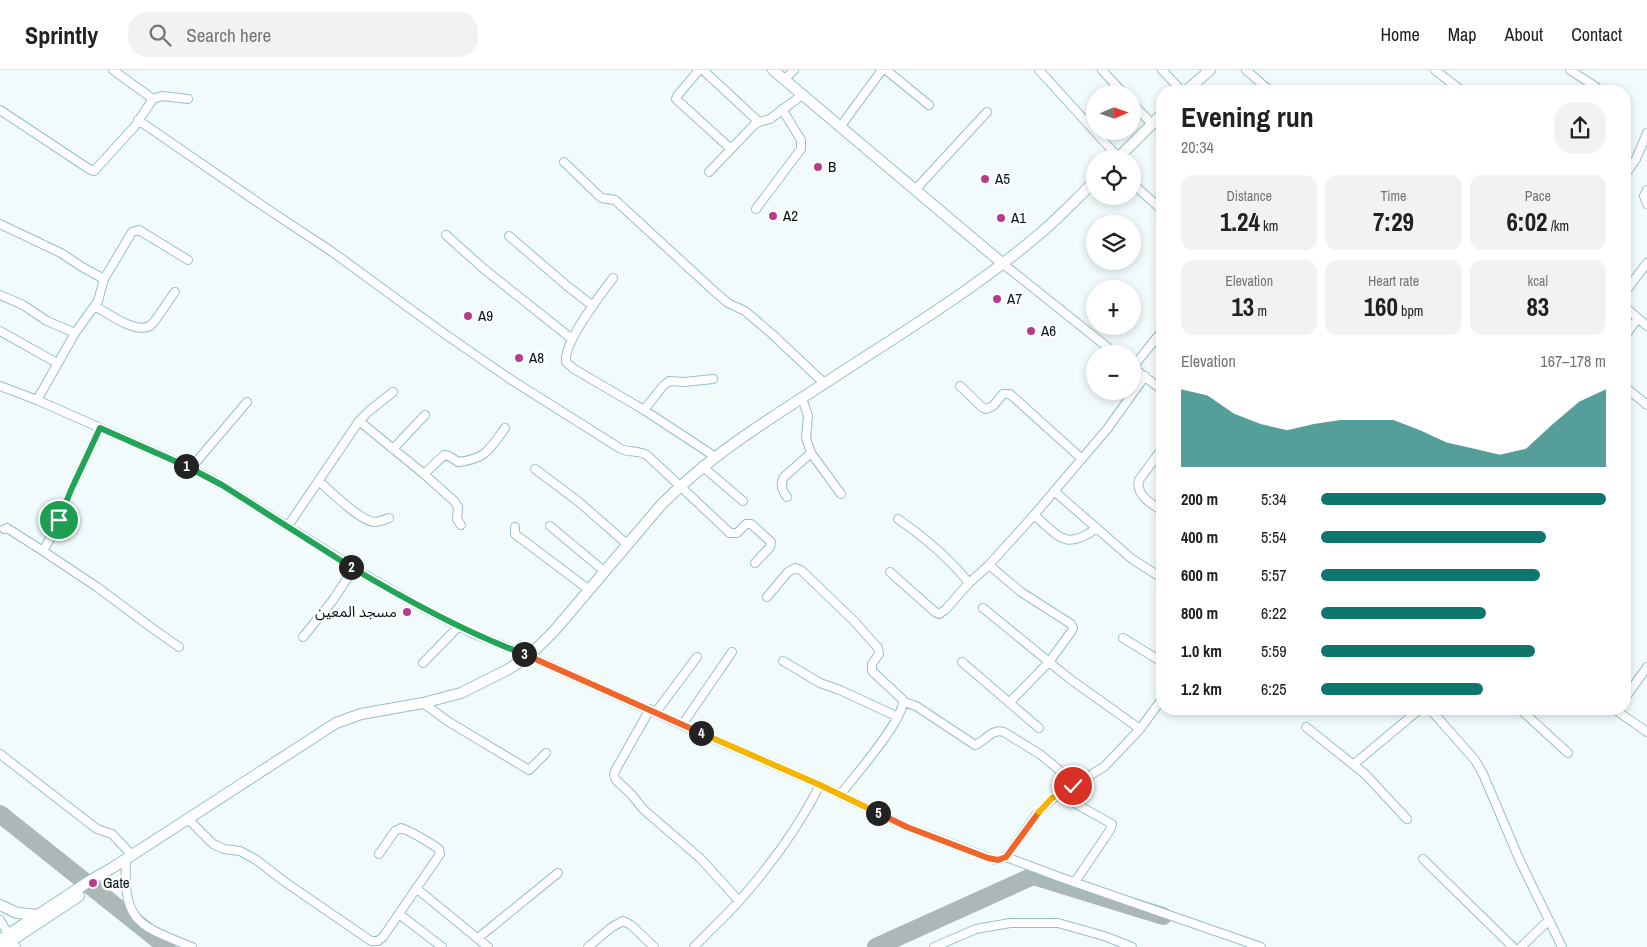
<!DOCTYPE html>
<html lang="en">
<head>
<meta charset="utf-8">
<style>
	:root { --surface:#fff; --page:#f2f2f2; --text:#202124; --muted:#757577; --line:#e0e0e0; --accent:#0f766e }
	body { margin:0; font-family:"Archivo Narrow","Noto Sans Arabic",sans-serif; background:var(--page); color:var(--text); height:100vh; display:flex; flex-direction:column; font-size:19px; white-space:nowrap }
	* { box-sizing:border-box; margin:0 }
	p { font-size:16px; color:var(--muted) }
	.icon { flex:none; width:28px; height:28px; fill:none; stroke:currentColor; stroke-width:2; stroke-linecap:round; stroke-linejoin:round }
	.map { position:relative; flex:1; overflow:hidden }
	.panel { position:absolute; left:1156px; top:15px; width:475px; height:630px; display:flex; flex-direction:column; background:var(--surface); border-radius:20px; box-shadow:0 2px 8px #0003 }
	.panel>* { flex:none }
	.needle { width:32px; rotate:88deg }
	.controls { position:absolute; left:1086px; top:15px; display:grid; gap:10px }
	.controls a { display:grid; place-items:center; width:55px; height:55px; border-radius:50%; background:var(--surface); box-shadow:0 2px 8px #0003; font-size:25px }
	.pin { position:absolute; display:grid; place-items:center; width:42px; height:42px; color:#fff; margin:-21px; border:2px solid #fff; border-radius:50%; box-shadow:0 1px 5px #0007 }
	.km { position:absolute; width:25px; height:25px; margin:-12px; border-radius:50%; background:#222; color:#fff; font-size:14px; line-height:25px; text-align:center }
	.round { display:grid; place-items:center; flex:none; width:52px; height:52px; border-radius:20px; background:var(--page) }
	.headline { display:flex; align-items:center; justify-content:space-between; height:85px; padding:0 25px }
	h1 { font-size:28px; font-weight:800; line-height:38px }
	.figures { display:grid; grid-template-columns:repeat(3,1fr); gap:8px; height:85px; padding:5px 25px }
	.figures div { display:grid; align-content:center; border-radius:12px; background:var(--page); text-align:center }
	.figures b { font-size:25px; font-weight:800 }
	.figures small { font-size:14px; font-weight:400 }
	.figures p { font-size:14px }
	.chart { height:140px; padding:10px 25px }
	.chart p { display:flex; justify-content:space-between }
	.chart svg { width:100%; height:90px; margin-top:5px; fill:var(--accent); opacity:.7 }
	ul { padding:0 25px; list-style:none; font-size:16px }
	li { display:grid; grid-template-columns:80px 60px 1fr; align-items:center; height:38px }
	li i { height:12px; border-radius:6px; background:var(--accent) }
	header { display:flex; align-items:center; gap:30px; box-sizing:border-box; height:70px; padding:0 25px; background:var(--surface); border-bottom:1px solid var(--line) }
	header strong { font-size:24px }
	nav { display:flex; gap:28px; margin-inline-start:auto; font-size:18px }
	.search { width:350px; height:45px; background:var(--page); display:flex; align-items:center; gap:12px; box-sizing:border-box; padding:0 18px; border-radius:20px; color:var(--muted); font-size:19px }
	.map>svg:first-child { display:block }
</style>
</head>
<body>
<header>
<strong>Sprintly</strong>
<div class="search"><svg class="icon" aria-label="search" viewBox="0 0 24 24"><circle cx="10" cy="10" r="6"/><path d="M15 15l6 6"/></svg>Search here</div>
<nav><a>Home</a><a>Map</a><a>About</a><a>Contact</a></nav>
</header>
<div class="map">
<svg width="1647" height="877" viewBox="0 0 1647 877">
	<rect width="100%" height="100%" fill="#f2fbfc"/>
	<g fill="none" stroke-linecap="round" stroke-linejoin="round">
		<path stroke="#acb7b8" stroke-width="18" d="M0 744 167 877
			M876 877 1033 806 1163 846"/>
		<defs>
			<path id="minor" d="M113 0 153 29
				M699 0 677 26 676 29 731 79
				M703 0 759 52
				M886 0 929 35
				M1039 0 1118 87
				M1102 0 1124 24
				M1162 0 1182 21
				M1246 0 1270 21
				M1435 0 1462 21
				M1570 0 1596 17
				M784 10 794 0
				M1132 33 1152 54
				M0 40 89 99 94 101 135 56 153 29 162 26 188 29
				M138 50 269 140 331 181 442 262 510 309 621 379C630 383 640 380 648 386L730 463H737L746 454H751L771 472 770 477 755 493
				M840 57 882 0
				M564 92 598 125 602 128 615 130 714 221 728 233 745 241 772 264 824 313
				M709 102 754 55 759 52 770 49 802 25
				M1625 105 1636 89 1647 63
				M1132 113 1162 140
				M915 120 987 42
				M1647 120 1644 126 1647 134
				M756 139 801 79V70L782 39
				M0 154 61 183 82 197 104 209
				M446 165 484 199 572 269
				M509 166 566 215 593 236
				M1002 193 1116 284
				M613 208C601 224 563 273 566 292L574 299 644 340 714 386
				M1625 222 1647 193
				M0 225 23 235 47 251 75 263
				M95 236C107 243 140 267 152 254 160 245 167 232 175 222
				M1625 237 1647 256
				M0 261 57 293
				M1625 266 1638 248
				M1132 297 1162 320
				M1133 297 1162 261
				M0 316 37 330 191 398 222 415 354 498 417 535 474 564 529 586 682 655 820 715 907 757 995 790 1001 789 1006 787 1036 745 1046 735 1058 724 1104 697 1140 659 1162 629
				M960 316 983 338 986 339 993 336 1003 324H1010L1081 388
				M1625 317 1647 335
				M802 328 808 346 806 368 811 383 841 424
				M37 330 75 263 98 231 104 209 132 162 139 160 188 190
				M644 340 663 316 669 311 684 312 713 309
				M359 351 424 404 454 431 458 437 457 449 461 455
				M100 358 71 420 52 465 43 481 97 517 152 558 179 577
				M393 379 425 345
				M1162 379 1139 410C1135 425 1152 434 1162 441
				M702 396 743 431
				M191 398 247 332
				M535 399 579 432 627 474
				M424 404 444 385 449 386 458 392C486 389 490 379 505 358
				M319 411C330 421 359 450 374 452 379 452 384 450 389 448
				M1054 421 1132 489 1162 508
				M787 427C782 421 780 414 784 407L811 383
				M1034 445C1060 467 1065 481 1097 458
				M898 449C924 467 949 488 969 513
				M288 456 359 351 369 341 393 322
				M550 456 604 501
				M515 457V464L588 519
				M4 459 7 458 43 481
				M989 495 1021 522 1071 554 1073 558 1071 562 1049 592 1009 633
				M890 502 935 542 939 544 945 540 969 513 989 495 1034 445 1108 358 1145 306
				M767 527 788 502 795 498 801 500 855 552 878 578 879 584 872 594V601L903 630C905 649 853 708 840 725
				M983 538 1070 609 1140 659
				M303 567 333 530 354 498
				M1123 568 1162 592
				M783 591 820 613 840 620 898 647
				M962 592 1039 658
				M423 593 459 556
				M1625 628 1647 597
				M904 632 916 636 975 675C985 671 992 658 1004 662L1041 685 1076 714
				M423 633 449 652 529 700 546 683
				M650 639 615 701 614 705 616 710 631 724 644 740 701 789 739 831
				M1430 639 1475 690 1483 704 1520 791 1562 877
				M1520 639 1568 683
				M1614 639 1647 662
				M656 642 697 587
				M682 655 732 582
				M1306 657 1365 704 1407 749
				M0 684 97 759 112 764 132 785
				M1354 694 1420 639
				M1058 724 1112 754 1110 760 1075 812
				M188 749 213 774 224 779 240 781 255 789 285 812 371 871H378L383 867 440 784 439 779C427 771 415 763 401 758L395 761 379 784
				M1006 787 1062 808 1261 877
				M126 789C123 853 138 855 192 877
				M1423 789 1513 877
				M416 818 488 877
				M399 844 442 877
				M0 850 16 877
				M478 868 558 803
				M588 877 612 857 623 851 631 855 654 877
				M694 877C709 861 726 846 740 830 771 795 799 756 820 715
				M934 877 976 859 1010 853H1058L1104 866 1132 877
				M1521 877 1549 850"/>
			<path id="tertiary" d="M773 0 1002 193
				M1186 21 1210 0
				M1117 89 1162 44
				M0 835 17 843 38 845
				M0 870 91 810 112 798 336 653 361 644 423 633 461 623 507 600 529 586 555 560 661 435C715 380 781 342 845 300 910 258 978 216 1037 166 1058 149 1076 129 1095 111
				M2 877 79 826"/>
		</defs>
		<use href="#minor" stroke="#95c0c9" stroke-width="10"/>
		<use href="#tertiary" stroke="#95c0c9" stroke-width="12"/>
		<use href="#minor" stroke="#fff" stroke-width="8"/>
		<use href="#tertiary" stroke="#fff" stroke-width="10"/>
	</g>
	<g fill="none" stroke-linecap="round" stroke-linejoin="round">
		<defs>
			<path id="split-1" d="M59 450 71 420 100 358 186 396"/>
			<path id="split-2" d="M186 396 222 415 351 497"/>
			<path id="split-3" d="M351 497C406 530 464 562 524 584"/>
			<path id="split-4" d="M524 584 701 663"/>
			<path id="split-5" d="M701 663 820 715 878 743"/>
			<path id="split-6" d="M878 743 907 757 988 788 998 790 1006 787 1039 742"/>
			<path id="split-7" d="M1039 742 1052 728 1073 716"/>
		</defs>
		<use href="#split-1" stroke="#fff" stroke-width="10"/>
		<use href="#split-2" stroke="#fff" stroke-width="10"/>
		<use href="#split-3" stroke="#fff" stroke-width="10"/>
		<use href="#split-4" stroke="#fff" stroke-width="10"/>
		<use href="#split-5" stroke="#fff" stroke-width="10"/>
		<use href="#split-6" stroke="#fff" stroke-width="10"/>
		<use href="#split-7" stroke="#fff" stroke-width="10"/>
		<use href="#split-1" stroke="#22a559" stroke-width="6"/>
		<use href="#split-2" stroke="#22a559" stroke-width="6"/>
		<use href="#split-3" stroke="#22a559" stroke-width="6"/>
		<use href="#split-4" stroke="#f0652b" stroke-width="6"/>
		<use href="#split-5" stroke="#f5b400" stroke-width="6"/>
		<use href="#split-6" stroke="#f0652b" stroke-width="6"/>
		<use href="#split-7" stroke="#f5b400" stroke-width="6"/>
	</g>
	<g fill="#b63c8e" stroke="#fff" stroke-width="2">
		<circle cx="818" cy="97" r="5"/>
		<circle cx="985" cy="109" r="5"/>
		<circle cx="773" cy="146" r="5"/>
		<circle cx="1001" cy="148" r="5"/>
		<circle cx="997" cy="229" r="5"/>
		<circle cx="468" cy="246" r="5"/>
		<circle cx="1031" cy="261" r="5"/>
		<circle cx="519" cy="288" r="5"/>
		<circle cx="407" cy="542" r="5"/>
		<circle cx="93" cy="813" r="5"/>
	</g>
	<g text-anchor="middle" stroke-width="5" stroke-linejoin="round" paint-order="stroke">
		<g font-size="15" fill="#07181b" stroke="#fff" text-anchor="start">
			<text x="828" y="102">B</text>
			<text x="995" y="114">A5</text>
			<text x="783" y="151">A2</text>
			<text x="1011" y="153">A1</text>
			<text x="1007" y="234">A7</text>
			<text x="478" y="251">A9</text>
			<text x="1041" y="266">A6</text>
			<text x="529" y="293">A8</text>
			<text x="397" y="547" text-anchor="end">مسجد المعين</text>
			<text x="103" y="818">Gate</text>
		</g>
	</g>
</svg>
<div class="controls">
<a><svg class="needle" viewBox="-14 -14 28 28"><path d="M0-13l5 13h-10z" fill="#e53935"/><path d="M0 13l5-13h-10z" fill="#757577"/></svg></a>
<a><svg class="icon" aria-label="locate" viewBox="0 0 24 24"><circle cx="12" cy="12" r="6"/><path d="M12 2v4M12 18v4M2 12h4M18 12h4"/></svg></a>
<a><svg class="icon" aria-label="layers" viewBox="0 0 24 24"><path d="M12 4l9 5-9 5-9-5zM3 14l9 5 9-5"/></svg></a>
<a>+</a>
<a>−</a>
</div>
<div class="pin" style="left:59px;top:450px;background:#1e9e55"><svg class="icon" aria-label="arrive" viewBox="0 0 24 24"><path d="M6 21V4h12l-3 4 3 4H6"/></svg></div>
<div class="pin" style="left:1073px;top:716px;background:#d93025"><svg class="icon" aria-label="check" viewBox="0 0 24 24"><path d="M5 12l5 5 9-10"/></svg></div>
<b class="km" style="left:186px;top:396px">1</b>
<b class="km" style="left:351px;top:497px">2</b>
<b class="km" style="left:524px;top:584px">3</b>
<b class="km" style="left:701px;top:663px">4</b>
<b class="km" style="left:878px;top:743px">5</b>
<section class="panel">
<div class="headline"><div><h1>Evening run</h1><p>20:34</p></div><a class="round"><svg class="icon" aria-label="share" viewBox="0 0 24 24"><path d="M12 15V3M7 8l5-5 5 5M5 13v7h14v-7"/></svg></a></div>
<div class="figures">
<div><p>Distance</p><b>1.24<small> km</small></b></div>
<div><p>Time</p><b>7:29</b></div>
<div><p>Pace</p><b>6:02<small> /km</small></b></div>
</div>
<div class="figures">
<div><p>Elevation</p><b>13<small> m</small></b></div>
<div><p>Heart rate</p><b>160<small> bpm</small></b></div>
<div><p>kcal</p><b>83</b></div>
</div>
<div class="chart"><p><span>Elevation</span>167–178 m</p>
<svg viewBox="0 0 160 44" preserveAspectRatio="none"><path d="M0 44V6L10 9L20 18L30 23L40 26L50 23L60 21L70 21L80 21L90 26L100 32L110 35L120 38L130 35L140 23L150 12L160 6V44z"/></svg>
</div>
<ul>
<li><b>200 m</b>5:34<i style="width:100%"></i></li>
<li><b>400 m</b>5:54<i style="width:79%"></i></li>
<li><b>600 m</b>5:57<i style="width:77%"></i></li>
<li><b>800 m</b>6:22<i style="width:58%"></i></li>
<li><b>1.0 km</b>5:59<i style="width:75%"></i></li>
<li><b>1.2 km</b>6:25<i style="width:57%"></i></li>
</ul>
</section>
</div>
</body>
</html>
